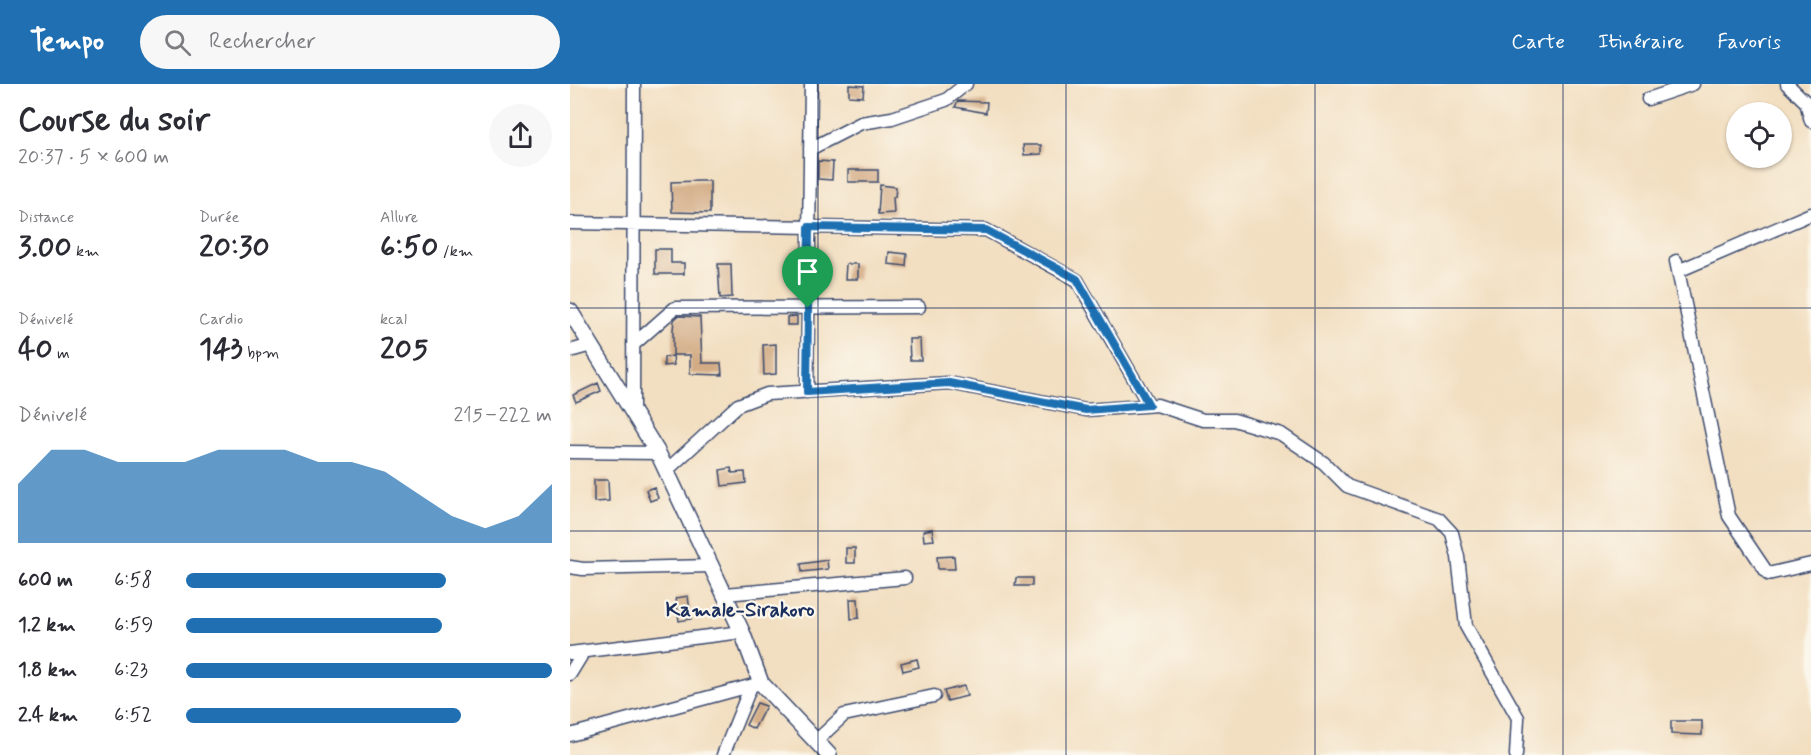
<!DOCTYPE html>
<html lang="fr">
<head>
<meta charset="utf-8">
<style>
	:root { --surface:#fff; --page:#f7f7f7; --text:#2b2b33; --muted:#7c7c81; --accent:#1f6fb2 }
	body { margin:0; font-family:Mynerve,sans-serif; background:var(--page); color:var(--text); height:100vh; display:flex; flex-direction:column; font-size:22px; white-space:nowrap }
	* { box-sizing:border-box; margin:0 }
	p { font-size:20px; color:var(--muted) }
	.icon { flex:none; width:33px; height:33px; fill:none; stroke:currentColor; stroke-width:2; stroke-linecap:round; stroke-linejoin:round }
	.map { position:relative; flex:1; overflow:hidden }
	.panel { display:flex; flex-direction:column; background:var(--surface); width:570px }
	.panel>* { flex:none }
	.fabs { position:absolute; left:1156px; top:18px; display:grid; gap:12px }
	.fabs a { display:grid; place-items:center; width:66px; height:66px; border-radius:50%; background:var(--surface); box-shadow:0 2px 4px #0004; font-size:30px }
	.pin { position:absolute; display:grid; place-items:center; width:51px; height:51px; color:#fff; margin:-62px -26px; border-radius:50% 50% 50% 0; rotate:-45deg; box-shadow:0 0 6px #0007 }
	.pin .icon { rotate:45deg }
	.round { display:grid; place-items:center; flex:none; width:63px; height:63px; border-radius:32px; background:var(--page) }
	.overview { display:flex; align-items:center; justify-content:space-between; height:102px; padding:0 18px }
	h1 { font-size:33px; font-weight:800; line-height:45px }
	.figures { display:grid; grid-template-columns:repeat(3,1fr); gap:9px; height:102px; padding:6px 18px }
	.figures div { display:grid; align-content:center }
	.figures b { font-size:30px; font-weight:800 }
	.figures small { font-size:16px; font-weight:400 }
	.figures p { font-size:16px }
	.chart { height:168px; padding:12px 18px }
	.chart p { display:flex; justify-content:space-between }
	.chart svg { width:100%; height:108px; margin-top:6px; fill:var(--accent); opacity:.7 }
	ul { padding:0 18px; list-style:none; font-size:20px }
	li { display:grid; grid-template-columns:96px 72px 1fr; align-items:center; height:45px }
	li i { height:15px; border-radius:8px; background:var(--accent) }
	header { display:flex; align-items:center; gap:36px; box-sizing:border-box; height:84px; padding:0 30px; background:var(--accent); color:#fff }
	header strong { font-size:28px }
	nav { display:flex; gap:33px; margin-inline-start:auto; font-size:21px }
	.search { width:420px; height:54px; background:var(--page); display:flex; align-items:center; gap:15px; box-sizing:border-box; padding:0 21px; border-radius:33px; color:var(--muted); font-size:22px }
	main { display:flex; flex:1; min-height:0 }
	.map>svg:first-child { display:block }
</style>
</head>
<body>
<header>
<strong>Tempo</strong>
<div class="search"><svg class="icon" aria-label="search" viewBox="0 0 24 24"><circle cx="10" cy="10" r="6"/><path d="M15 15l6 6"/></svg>Rechercher</div>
<nav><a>Carte</a><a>Itinéraire</a><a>Favoris</a></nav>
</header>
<main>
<section class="panel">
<div class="overview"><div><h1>Course du soir</h1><p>20:37 · 5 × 600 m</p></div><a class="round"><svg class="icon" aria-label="share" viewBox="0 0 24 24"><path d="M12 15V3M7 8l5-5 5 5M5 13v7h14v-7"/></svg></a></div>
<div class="figures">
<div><p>Distance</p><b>3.00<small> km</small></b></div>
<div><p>Durée</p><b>20:30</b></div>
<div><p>Allure</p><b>6:50<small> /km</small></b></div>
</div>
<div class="figures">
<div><p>Dénivelé</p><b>40<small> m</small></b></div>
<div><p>Cardio</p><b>143<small> bpm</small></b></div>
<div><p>kcal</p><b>205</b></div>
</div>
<div class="chart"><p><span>Dénivelé</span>215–222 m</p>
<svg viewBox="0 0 160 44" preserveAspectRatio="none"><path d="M0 44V20L10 6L20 6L30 11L40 11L50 11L60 6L70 6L80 6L90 11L100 11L110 15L120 24L130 33L140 38L150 33L160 20V44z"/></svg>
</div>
<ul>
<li><b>600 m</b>6:58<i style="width:71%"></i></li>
<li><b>1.2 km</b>6:59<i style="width:70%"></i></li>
<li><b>1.8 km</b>6:23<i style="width:100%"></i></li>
<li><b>2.4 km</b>6:52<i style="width:75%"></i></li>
</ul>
</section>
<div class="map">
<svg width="1241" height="671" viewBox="0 0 1241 671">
	<rect width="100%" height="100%" fill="#fbf7ec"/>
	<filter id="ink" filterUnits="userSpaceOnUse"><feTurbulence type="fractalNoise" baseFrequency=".0167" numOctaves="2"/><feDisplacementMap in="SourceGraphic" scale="12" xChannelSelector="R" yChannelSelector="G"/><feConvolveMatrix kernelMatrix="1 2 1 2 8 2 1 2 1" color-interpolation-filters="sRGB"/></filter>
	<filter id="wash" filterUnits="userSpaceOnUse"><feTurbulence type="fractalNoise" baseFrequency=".008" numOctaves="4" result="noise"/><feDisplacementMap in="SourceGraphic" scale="24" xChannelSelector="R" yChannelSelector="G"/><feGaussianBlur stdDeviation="1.35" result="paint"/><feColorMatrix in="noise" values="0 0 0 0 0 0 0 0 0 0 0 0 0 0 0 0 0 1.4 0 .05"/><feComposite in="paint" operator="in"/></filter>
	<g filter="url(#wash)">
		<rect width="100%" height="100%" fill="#f2dec0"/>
		<g id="blocks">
			<path fill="#d3ac85" d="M279 1 294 2 293 13 279 12Z
				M388 17 417 18 416 29 385 23Z
				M453 61H471V70L454 71Z
				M248 77 263 78 262 96 248 95Z
				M278 86H308V98H278Z
				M129 97H140V129L102 128 101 98Z
				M310 101 326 103 325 113H323L324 129 308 130Z
				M85 165H101V179H114V190H85Z
				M319 168 337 170 336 182 318 180Z
				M148 180H161L162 213 150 214Z
				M276 180H288V195H275Z
				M108 232 130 233 132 279H151L152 291 120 290V271H103V246L104 236Z
				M227 232V241H217V233Z
				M339 255H350L351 276H340Z
				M206 260V290L194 291 193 261Z
				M103 272 104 281 94 282V273Z
				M28 299 31 307 6 318 3 311Z
				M161 384 162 389 175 388 176 399 152 402 150 386Z
				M24 396H38L39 417 24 418Z
				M84 403 88 414 80 417 76 406Z
				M362 445 364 456 354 457 353 447Z
				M276 464H285V479H276Z
				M384 472 385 485H368L367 473Z
				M257 476 258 485 232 488 231 480Z
				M446 494H462V502H445Z
				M118 512 121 535 109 537 106 514Z
				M280 515H288L289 534 281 535Z
				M347 575 349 583 333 587 331 579Z
				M394 602 397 612 377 617 374 607Z
				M187 619 196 622 184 645 176 641Z
				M1101 637H1132V651L1101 650Z"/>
		</g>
	</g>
	<g filter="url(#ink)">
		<use href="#blocks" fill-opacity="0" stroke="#3b496d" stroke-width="1.5"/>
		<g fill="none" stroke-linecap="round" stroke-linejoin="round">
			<defs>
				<path id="minor" d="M1217 0 1241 23
					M1078 15 1123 0
					M1236 18 1241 37
					M240 65 291 39 322 34 376 16 396 0
					M0 139 416 146 507 196 579 321
					M1106 177 1159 432 1198 490 1241 480
					M1108 187 1241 130
					M63 261 105 224 349 223
					M0 267 21 261
					M237 308 241 0
					M63 329 64 0
					M0 368 88 369
					M96 387 168 321 197 310 379 299 516 326 587 321 633 336H664L711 350 754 379 777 402 869 435 882 449 888 473 896 542 948 634 946 671
					M0 483 13 485 142 482
					M155 510 335 494
					M0 569 172 548
					M0 590 11 572
					M0 651 191 599
					M246 657 274 631 364 612
					M153 671 181 602"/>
				<path id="tertiary" d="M0 227 88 369 172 548 191 599 259 671"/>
			</defs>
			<use href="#minor" stroke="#3b496d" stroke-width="15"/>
			<use href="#tertiary" stroke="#3b496d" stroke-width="18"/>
			<use href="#minor" stroke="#fff" stroke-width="12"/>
			<use href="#tertiary" stroke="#fff" stroke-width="15"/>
		</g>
	</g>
	<g fill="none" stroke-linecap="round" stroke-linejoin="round" filter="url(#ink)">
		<defs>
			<path id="route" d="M239 143 416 146 507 195 579 321 516 326 379 299 237 308Z"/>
		</defs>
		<use href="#route" stroke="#fff" stroke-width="12"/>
		<use href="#route" stroke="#1f6fb2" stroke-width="8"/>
	</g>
	<path fill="none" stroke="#1b2f5e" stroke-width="1.5" stroke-opacity="0.55" d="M248 0V671M496 0V671M745 0V671M993 0V671M0 224H1241M0 447H1241"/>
	<g text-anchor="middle" stroke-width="4.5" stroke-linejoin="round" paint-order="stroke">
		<g font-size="21" font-weight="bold" fill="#1b2f5e" stroke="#fbf7ec">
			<text x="170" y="532">Kamale-Sirakoro</text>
		</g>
	</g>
</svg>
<div class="fabs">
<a><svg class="icon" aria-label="locate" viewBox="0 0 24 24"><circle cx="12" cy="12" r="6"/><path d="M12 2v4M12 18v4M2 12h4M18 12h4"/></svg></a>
</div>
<div class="pin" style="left:238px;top:224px;background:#1e9e55"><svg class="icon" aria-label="arrive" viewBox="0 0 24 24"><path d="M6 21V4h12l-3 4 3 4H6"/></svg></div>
</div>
</main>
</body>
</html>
